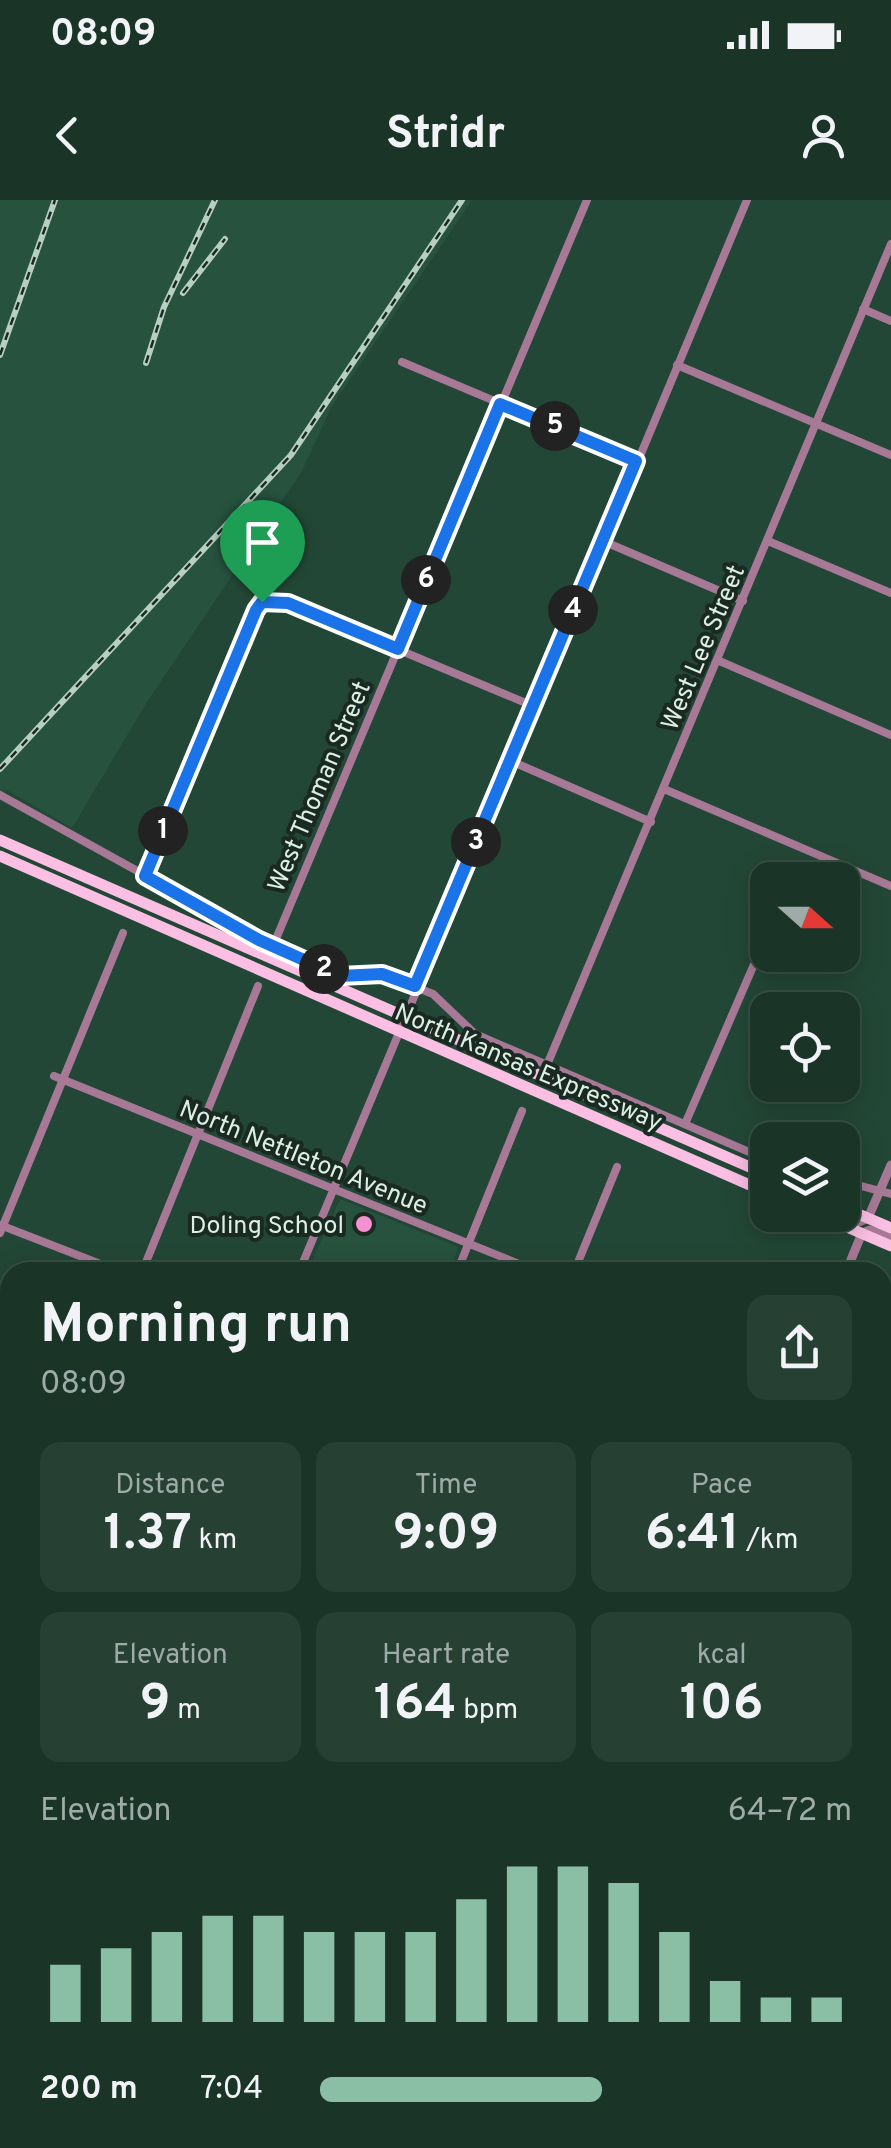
<!DOCTYPE html>
<html lang="en">
<head>
<meta charset="utf-8">
<style>
	:root { --surface:#1a3528; --page:#274034; --text:#f1f3f6; --muted:#9faba8; --line:#385045; --accent:#8abfa5 }
	body { margin:0; font-family:Overpass,sans-serif; background:var(--page); color:var(--text); height:100vh; display:flex; flex-direction:column; font-size:38px; white-space:nowrap }
	* { box-sizing:border-box; margin:0 }
	p { font-size:32px; color:var(--muted) }
	.icon { flex:none; width:55px; height:55px; fill:none; stroke:currentColor; stroke-width:2; stroke-linecap:round; stroke-linejoin:round }
	.map { position:relative; flex:1; overflow:hidden }
	.panel { position:absolute; left:0px; top:1062px; width:892px; height:888px; display:flex; flex-direction:column; background:var(--surface); border-radius:30px 30px 0 0; box-shadow:0 5px 25px #0003,0 0 0 2px var(--line) }
	.panel>* { flex:none }
	.needle { width:65px; rotate:111deg }
	.tools { position:absolute; left:750px; top:662px; display:grid; gap:20px }
	.tools a { display:grid; place-items:center; width:110px; height:110px; border-radius:20px; background:var(--surface); box-shadow:0 5px 25px #0003,0 0 0 2px var(--line); font-size:50px }
	.pin { position:absolute; display:grid; place-items:center; width:85px; height:85px; color:#fff; margin:-102px -42px; border-radius:50% 50% 50% 0; rotate:-45deg; box-shadow:0 0 10px #0007 }
	.pin .icon { rotate:45deg }
	.km { position:absolute; width:50px; height:50px; margin:-25px; border-radius:50%; background:#222; color:#fff; font-size:28px; line-height:50px; text-align:center }
	.round { display:grid; place-items:center; flex:none; width:105px; height:105px; border-radius:20px; background:var(--page) }
	.head { display:flex; align-items:center; justify-content:space-between; height:170px; padding:0 40px }
	h1 { font-size:55px; font-weight:700; line-height:75px }
	.metrics { display:grid; grid-template-columns:repeat(3,1fr); gap:15px; height:170px; padding:10px 40px }
	.metrics div { display:grid; align-content:center; border-radius:20px; background:var(--page); text-align:center }
	.metrics b { font-size:50px; font-weight:700 }
	.metrics small { font-size:28px; font-weight:400 }
	.metrics p { font-size:28px }
	.chart { height:280px; padding:20px 40px }
	.chart p { display:flex; justify-content:space-between }
	.chart svg { width:100%; height:180px; margin-top:10px; stroke:var(--accent); stroke-width:6 }
	ul { padding:0 40px; list-style:none; font-size:32px }
	li { display:grid; grid-template-columns:160px 120px 1fr; align-items:center; height:75px }
	li i { height:25px; border-radius:12px; background:var(--accent) }
	.status { display:flex; justify-content:space-between; align-items:center; height:70px; padding:0 50px; background:var(--surface); direction:ltr }
	.status svg { height:28px; fill:currentColor }
	header { display:flex; justify-content:space-between; align-items:center; height:130px; padding:0 40px; background:var(--surface); font-size:45px; font-weight:700 }
	.map>svg:first-child { display:block }
</style>
</head>
<body>
<div class="status"><b>08:09</b><svg viewBox="0 0 49 12"><path d="M0 12V9h3v3zM5 12V6h3v6zM10 12V3h3v9zM15 12V0h3v12zM26 1h20v11H26zM47 4h2v5h-2z"/></svg></div>
<header><svg class="icon" aria-label="back" viewBox="0 0 24 24"><path d="M15 5l-7 7 7 7"/></svg>Stridr<svg class="icon" aria-label="person" viewBox="0 0 24 24"><circle cx="12" cy="8" r="4"/><path d="M4 21q1-7 8-7t8 7"/></svg></header>
<div class="map">
<svg width="891" height="1948" viewBox="0 0 891 1948">
	<rect width="100%" height="100%" fill="#234736"/>
	<path fill="#26523e" d="M0 0H472L332 206 302 271 147 502 72 628 5 589 0 596Z
		M340 999 458 1047 451 1072H307Z"/>
	<g fill="none" stroke-linecap="round" stroke-linejoin="round">
		<path stroke="#498994" stroke-width="2.5" d="M882 1415 891 1419"/>
		<path stroke="#a87996" stroke-width="8" d="M863 109 891 121
			M402 162 637 261
			M677 165 891 255
			M603 341 743 401
			M768 341 891 393
			M717 460 891 535
			M511 561 651 622
			M664 589 891 686
			M0 595 273 746 340 776 382 774 433 794 475 834 768 960
			M145 677 248 420 262 402 287 403 533 506
			M273 746 587 0
			M547 865 891 44
			M54 876 539 1072
			M685 924 768 732
			M842 981 891 994
			M0 1025 121 1072
			M0 1033 123 733
			M142 1072 258 786
			M299 1072 747 0
			M457 1072 522 911
			M574 1072 617 967
			M882 1151 891 1155
			M0 1193 10 1197
			M882 1299 891 1300
			M0 1363 10 1367
			M0 1430 10 1405
			M0 1532 10 1536
			M882 1565 891 1568
			M882 1670 891 1649
			M0 1728 10 1732
			M882 1744 891 1747
			M0 1822 10 1798
			M0 1908 10 1912
			M882 1926 891 1929
			M75 1940 94 1948
			M493 1940 512 1948
			M220 1948 223 1940
			M771 1948 775 1940"/>
		<path stroke="#a87996" stroke-width="9" d="M837 1015 859 1022 868 1018 891 965
			M846 1072 862 1033 870 1030 891 1036
			M494 1948 498 1940"/>
		<path stroke="#fabfe3" stroke-width="11" d="M0 640 768 975
			M0 656 768 993
			M842 1007 891 1028
			M819 1015 891 1046"/>
		<defs>
			<path id="rail" d="M183 93 225 39
				M0 155 55 0
				M146 163 164 107 215 0
				M0 569 291 255 462 0"/>
		</defs>
		<use href="#rail" stroke="#b7cec2" stroke-width="6"/>
		<use href="#rail" stroke="#1a2921" stroke-width="2.5" stroke-dasharray="8" stroke-linecap="butt"/>
	</g>
	<g fill="none" stroke-linecap="round" stroke-linejoin="round">
		<defs>
			<path id="route" d="M500 204 636 261 415 786 382 774 340 776 259 740 145 676 256 410 262 402 288 403 398 449Z"/>
		</defs>
		<use href="#route" stroke="#fff" stroke-width="20"/>
		<use href="#route" stroke="#1a73e8" stroke-width="12"/>
	</g>
	<circle fill="#f591d1" stroke="#1a2921" stroke-width="4" cx="364" cy="1024" r="10"/>
	<g text-anchor="middle" stroke-width="8" stroke-linejoin="round" paint-order="stroke">
		<g font-size="25" fill="#dbefe4" stroke="#1a2921">
			<text transform="translate(702 447) rotate(-67)" y="9">West Lee Street</text>
			<text transform="translate(318 586) rotate(-67)" y="9">West Thoman Street</text>
			<text transform="translate(529 866) rotate(23)" y="9">North Kansas Expressway</text>
			<text transform="translate(304 956) rotate(22)" y="9">North Nettleton Avenue</text>
		</g>
		<g font-size="25" fill="#dbefe4" stroke="#1a2921" text-anchor="end">
			<text x="344" y="1033">Doling School</text>
		</g>
	</g>
</svg>
<div class="tools">
<a><svg class="needle" viewBox="-14 -14 28 28"><path d="M0-13l5 13h-10z" fill="#e53935"/><path d="M0 13l5-13h-10z" fill="#9faba8"/></svg></a>
<a><svg class="icon" aria-label="locate" viewBox="0 0 24 24"><circle cx="12" cy="12" r="6"/><path d="M12 2v4M12 18v4M2 12h4M18 12h4"/></svg></a>
<a><svg class="icon" aria-label="layers" viewBox="0 0 24 24"><path d="M12 4l9 5-9 5-9-5zM3 14l9 5 9-5"/></svg></a>
</div>
<div class="pin" style="left:262px;top:402px;background:#1e9e55"><svg class="icon" aria-label="arrive" viewBox="0 0 24 24"><path d="M6 21V4h12l-3 4 3 4H6"/></svg></div>
<b class="km" style="left:163px;top:631px">1</b>
<b class="km" style="left:324px;top:769px">2</b>
<b class="km" style="left:476px;top:642px">3</b>
<b class="km" style="left:573px;top:410px">4</b>
<b class="km" style="left:555px;top:226px">5</b>
<b class="km" style="left:426px;top:380px">6</b>
<section class="panel">
<div class="head"><div><h1>Morning run</h1><p>08:09</p></div><a class="round"><svg class="icon" aria-label="share" viewBox="0 0 24 24"><path d="M12 15V3M7 8l5-5 5 5M5 13v7h14v-7"/></svg></a></div>
<div class="metrics">
<div><p>Distance</p><b>1.37<small> km</small></b></div>
<div><p>Time</p><b>9:09</b></div>
<div><p>Pace</p><b>6:41<small> /km</small></b></div>
</div>
<div class="metrics">
<div><p>Elevation</p><b>9<small> m</small></b></div>
<div><p>Heart rate</p><b>164<small> bpm</small></b></div>
<div><p>kcal</p><b>106</b></div>
</div>
<div class="chart"><p><span>Elevation</span>64–72 m</p>
<svg viewBox="0 0 160 44" preserveAspectRatio="none"><path d="M5 44V30M15 44V26M25 44V22M35 44V18M45 44V18M55 44V22M65 44V22M75 44V22M85 44V14M95 44V6M105 44V6M115 44V10M125 44V22M135 44V34M145 44V38M155 44V38"/></svg>
</div>
<ul>
<li><b>200 m</b>7:04<i style="width:53%"></i></li>
</ul>
</section>
</div>
</body>
</html>
